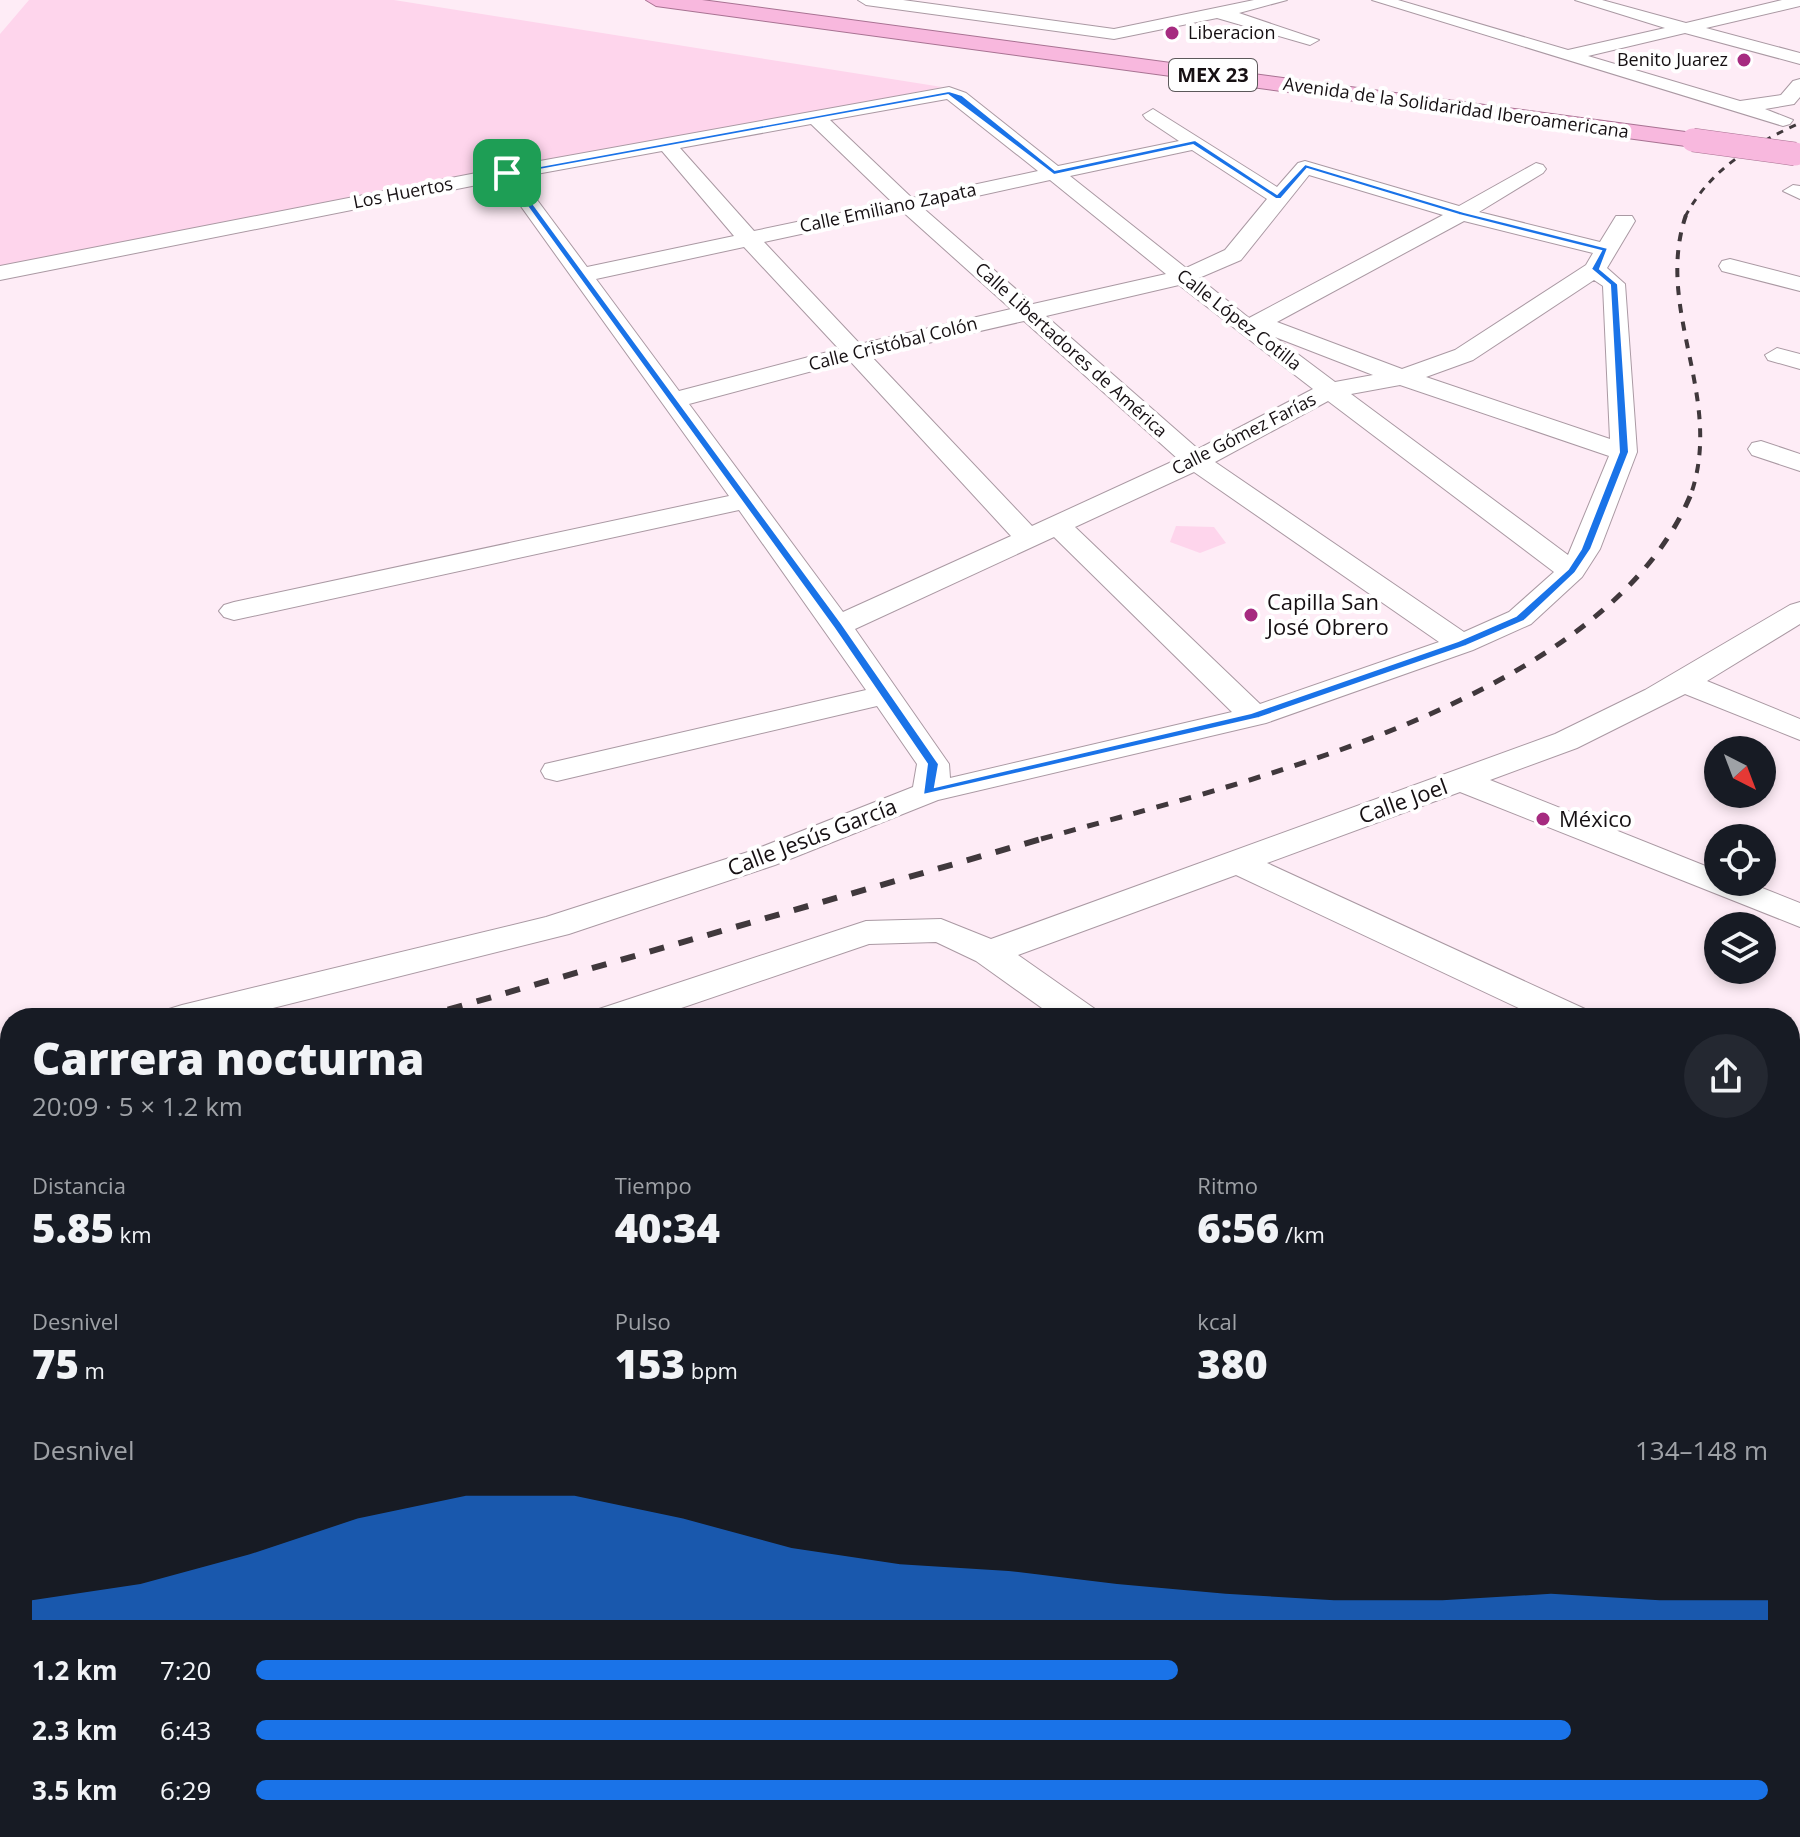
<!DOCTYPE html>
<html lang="es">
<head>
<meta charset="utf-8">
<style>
	:root { --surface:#171b24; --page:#242831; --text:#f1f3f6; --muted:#9ea1a6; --accent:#1a73e8 }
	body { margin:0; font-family:"Open Sans",sans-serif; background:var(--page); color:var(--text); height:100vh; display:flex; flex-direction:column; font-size:30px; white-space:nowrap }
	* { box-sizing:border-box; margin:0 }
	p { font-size:26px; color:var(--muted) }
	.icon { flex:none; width:44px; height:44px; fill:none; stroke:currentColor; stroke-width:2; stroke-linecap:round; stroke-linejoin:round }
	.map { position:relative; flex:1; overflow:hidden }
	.details { position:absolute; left:0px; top:1008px; width:1800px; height:830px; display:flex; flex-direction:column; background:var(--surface); border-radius:32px 32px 0 0; box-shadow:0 4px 12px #0003 }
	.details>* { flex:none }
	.needle { width:52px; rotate:138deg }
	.controls { position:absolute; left:1704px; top:736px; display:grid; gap:16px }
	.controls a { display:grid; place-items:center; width:72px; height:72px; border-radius:50%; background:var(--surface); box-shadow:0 4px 12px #0003; font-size:40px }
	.pin { position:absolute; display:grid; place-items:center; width:68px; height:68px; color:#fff; margin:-34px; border-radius:16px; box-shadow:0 4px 12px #0006 }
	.round { display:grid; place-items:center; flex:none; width:84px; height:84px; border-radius:42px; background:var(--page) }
	.head { display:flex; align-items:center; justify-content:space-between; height:136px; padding:0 32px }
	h1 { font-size:44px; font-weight:800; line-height:60px }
	.figures { display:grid; grid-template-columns:repeat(3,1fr); gap:12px; height:136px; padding:8px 32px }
	.figures div { display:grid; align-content:center }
	.figures b { font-size:40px; font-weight:800 }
	.figures small { font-size:22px; font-weight:400 }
	.figures p { font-size:22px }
	.chart { height:224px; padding:16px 32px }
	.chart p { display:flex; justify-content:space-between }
	.chart svg { width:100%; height:144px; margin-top:8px; fill:var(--accent); opacity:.7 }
	ul { padding:0 32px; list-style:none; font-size:26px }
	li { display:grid; grid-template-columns:128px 96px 1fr; align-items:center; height:60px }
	li i { height:20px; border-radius:10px; background:var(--accent) }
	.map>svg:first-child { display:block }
</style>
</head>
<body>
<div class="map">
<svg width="1800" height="1837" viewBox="0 0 1800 1837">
	<rect width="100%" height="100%" fill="#feecf6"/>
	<path fill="#f5dcea" d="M1790 1322 1800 1324V1420L1790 1427Z"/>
	<path fill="#fed5ec" d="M29 0H394L942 87 0 272V34Z
		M1176 526 1214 527 1226 543 1200 553 1170 542Z"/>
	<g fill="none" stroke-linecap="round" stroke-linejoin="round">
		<defs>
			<path id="minor" d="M858 0H903L1114 29 1254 0H1287L1239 13 1319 40 1310 45 1217 18 1114 39 866 5Z
				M1372 0H1398L1568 50 1665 28 1575 0H1602L1686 23 1782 0H1800V6L1706 28 1800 53V64L1685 33 1588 56 1740 101 1781 95 1793 81 1800 79V97L1794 104 1765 109 1793 120 1790 124 1783 126Z
				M949 87 966 93 1058 166 1179 141 1146 119 1143 115 1153 109 1277 187 1298 163 1305 161 1459 206 1536 163 1543 165 1546 169 1543 173 1479 212 1600 242 1616 216H1632L1635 221 1607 268 1625 284 1637 452 1600 549 1582 577 1531 624 1473 650 1266 723 938 800 775 865 569 934 233 1018H163L169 1009 182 1005 546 917 751 851 913 787 917 764 877 706 557 781 545 778 541 771 545 764 866 690 739 510 234 620 224 617 219 611 224 605 234 602 729 496 502 180 0 280V266L507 167ZM947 99 1038 171 912 198 830 120ZM811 124 892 202 754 231 680 148ZM1192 150 1267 199 1225 250 1186 268 1070 176ZM662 151 734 236 587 267 520 177ZM1309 175 1443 215 1249 318 1199 278 1241 260ZM1050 180 1166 274 1033 304 923 208ZM903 212 1011 309 860 344 764 242ZM1464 221 1593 253 1586 265 1455 350 1402 369 1277 322ZM744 247 839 349 679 391 596 279ZM1594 280 1603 286 1610 439 1426 377 1473 360ZM1179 285 1313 389 1198 449 1046 316ZM1024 321 1178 459 1032 526 871 356ZM1275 337 1373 375 1335 382ZM850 361 1011 536 843 612 689 404ZM1400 385 1609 456 1568 555 1351 394ZM1328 401 1554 572 1509 612 1464 632 1215 462ZM1194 472 1439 642 1260 704 1075 527ZM1054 537 1232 712 950 778 949 764 855 629Z
				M1793 185 1800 186V199L1783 191Z
				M1730 259 1800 277V291L1722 271 1719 266 1722 261Z
				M1777 348 1800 354V369L1768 360 1765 355Z
				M1761 441 1800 454V471L1752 455 1748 449 1752 443Z
				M1800 602V624L1707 681 1800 719V740L1685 694 1577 748 1490 780 1718 871V882H1747L1800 903V927L1460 792 1267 863 1585 1009 1591 1018H1540L1236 875 1018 955 1095 1009 1101 1018H1056L976 961 936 942 869 944 652 1018H593L599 1009 866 921 941 919 991 939 1555 734 1645 690 1790 605Z
				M10 1052V1079L0 1081V1054Z
				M1790 1106 1800 1109V1138L1790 1135Z
				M10 1189V1219L0 1222V1192Z
				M1790 1286 1800 1289V1323L1790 1320Z
				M1800 1428V1469L1790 1472V1431Z
				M10 1501V1543L0 1547V1505Z
				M1790 1520 1800 1524V1571L1790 1568Z
				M132 1828H234L236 1837H128Z
				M663 1828H717L720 1837H664Z
				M1174 1828H1228L1227 1837H1171Z
				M1529 1828H1587L1591 1837H1532Z"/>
			<path id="trunk" d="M646 0H702L1693 133 1705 140 1693 147 656 6Z"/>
		</defs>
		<use href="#minor" stroke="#aa99a3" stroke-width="2"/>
		<use href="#trunk" stroke="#a87292" stroke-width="2"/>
		<use href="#minor" fill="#fff" fill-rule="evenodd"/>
		<use href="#trunk" fill="#f8b8de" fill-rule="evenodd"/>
		<path stroke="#40383c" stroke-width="3" stroke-dasharray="7 7" stroke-linecap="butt" d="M1685 217C1710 169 1752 145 1800 123"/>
		<path stroke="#40383c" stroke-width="4" stroke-dasharray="9 9" stroke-linecap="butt" d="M1686 215C1654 308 1723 395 1692 491"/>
		<path stroke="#40383c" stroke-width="5" stroke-dasharray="12 12" stroke-linecap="butt" d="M1041 839C1239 783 1611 701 1693 489"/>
		<path stroke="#40383c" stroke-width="6" stroke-dasharray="15 15" stroke-linecap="butt" d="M419 1018 1048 837
			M0 1139 10 1136"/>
		<defs>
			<path id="trunk-bridge" d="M1693 140 1795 154"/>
		</defs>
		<use href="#trunk-bridge" stroke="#a87292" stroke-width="24" stroke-linecap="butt"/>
		<use href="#trunk-bridge" stroke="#f8b8de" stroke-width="23"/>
	</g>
	<path fill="#1a73e8" stroke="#fff" stroke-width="2" fill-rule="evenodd" d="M949 91 962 95 1055 170 1195 140 1277 194 1305 164 1464 212 1608 248 1600 269 1618 284 1629 452 1591 549 1575 573 1524 621 1466 646 1259 718 923 795 927 764 834 628 503 173ZM948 95 1054 175 1193 145 1276 199H1281L1307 169 1459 215 1601 251 1591 269 1610 285 1619 452 1581 549 1568 569 1516 616 1458 641 1251 713 935 787 939 764 842 624 512 175Z"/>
	<g fill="#a62b80" stroke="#fff" stroke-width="3">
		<circle cx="1172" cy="33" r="8"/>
		<circle cx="1744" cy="60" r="8"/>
		<circle cx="1251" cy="615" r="8"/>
		<circle cx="1543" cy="819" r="8"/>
	</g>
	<g text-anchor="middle" stroke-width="8" stroke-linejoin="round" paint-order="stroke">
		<g font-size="18" fill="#161013" stroke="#fff" text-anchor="start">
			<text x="1188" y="39">Liberacion</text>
			<text x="1728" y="66" text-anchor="end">Benito Juarez</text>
		</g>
		<g font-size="18" fill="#161013" stroke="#fff">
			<text transform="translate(1456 108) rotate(8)" y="6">Avenida de la Solidaridad Iberoamericana</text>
			<text transform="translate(403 193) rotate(-11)" y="6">Los Huertos</text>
			<text transform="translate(888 208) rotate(-12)" y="6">Calle Emiliano Zapata</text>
			<text transform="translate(1239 320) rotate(38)" y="6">Calle López Cotilla</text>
			<text transform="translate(893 344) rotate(-14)" y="6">Calle Cristóbal Colón</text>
			<text transform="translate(1071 350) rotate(42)" y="6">Calle Libertadores de América</text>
			<text transform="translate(1244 434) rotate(-27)" y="6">Calle Gómez Farías</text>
		</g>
		<rect fill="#fff" stroke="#5c585a" stroke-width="2" x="1169" y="59" width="88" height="32" rx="6"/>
		<g font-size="20" font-weight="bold" fill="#161013">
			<text x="1213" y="82">MEX 23</text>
		</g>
		<g font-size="22" fill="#161013" stroke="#fff" text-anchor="start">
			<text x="1267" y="610">Capilla San<tspan x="1267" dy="25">José Obrero</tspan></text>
			<text x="1559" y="827">México</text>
		</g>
		<g font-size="22" fill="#161013" stroke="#fff">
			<text transform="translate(1403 801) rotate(-20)" y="8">Calle Joel</text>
			<text transform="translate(812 837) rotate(-21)" y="8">Calle Jesús García</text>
		</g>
	</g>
</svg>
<div class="controls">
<a><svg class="needle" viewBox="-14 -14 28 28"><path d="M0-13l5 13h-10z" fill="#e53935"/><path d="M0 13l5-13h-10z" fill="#9ea1a6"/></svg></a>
<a><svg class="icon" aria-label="locate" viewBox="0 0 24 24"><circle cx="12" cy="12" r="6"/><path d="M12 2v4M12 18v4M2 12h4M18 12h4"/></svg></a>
<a><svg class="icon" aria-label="layers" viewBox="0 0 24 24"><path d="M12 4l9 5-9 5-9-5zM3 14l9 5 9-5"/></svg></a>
</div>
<div class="pin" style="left:507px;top:173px;background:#1e9e55"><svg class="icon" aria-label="arrive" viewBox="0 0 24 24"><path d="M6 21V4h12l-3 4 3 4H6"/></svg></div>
<section class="details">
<div class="head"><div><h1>Carrera nocturna</h1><p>20:09 · 5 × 1.2 km</p></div><a class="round"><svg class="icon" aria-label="share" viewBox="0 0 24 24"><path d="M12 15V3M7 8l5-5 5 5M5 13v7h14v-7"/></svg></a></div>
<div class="figures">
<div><p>Distancia</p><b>5.85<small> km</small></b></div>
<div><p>Tiempo</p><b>40:34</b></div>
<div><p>Ritmo</p><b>6:56<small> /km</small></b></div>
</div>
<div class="figures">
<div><p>Desnivel</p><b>75<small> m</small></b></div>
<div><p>Pulso</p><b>153<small> bpm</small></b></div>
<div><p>kcal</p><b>380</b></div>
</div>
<div class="chart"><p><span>Desnivel</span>134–148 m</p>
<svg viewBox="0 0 160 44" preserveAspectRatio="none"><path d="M0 44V38L10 33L20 24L30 13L40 6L50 6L60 13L70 22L80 27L90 29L100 33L110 36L120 38L130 38L140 36L150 38L160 38V44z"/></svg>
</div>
<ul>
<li><b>1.2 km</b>7:20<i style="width:61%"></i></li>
<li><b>2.3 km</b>6:43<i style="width:87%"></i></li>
<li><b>3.5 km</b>6:29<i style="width:100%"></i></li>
</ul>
</section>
</div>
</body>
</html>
